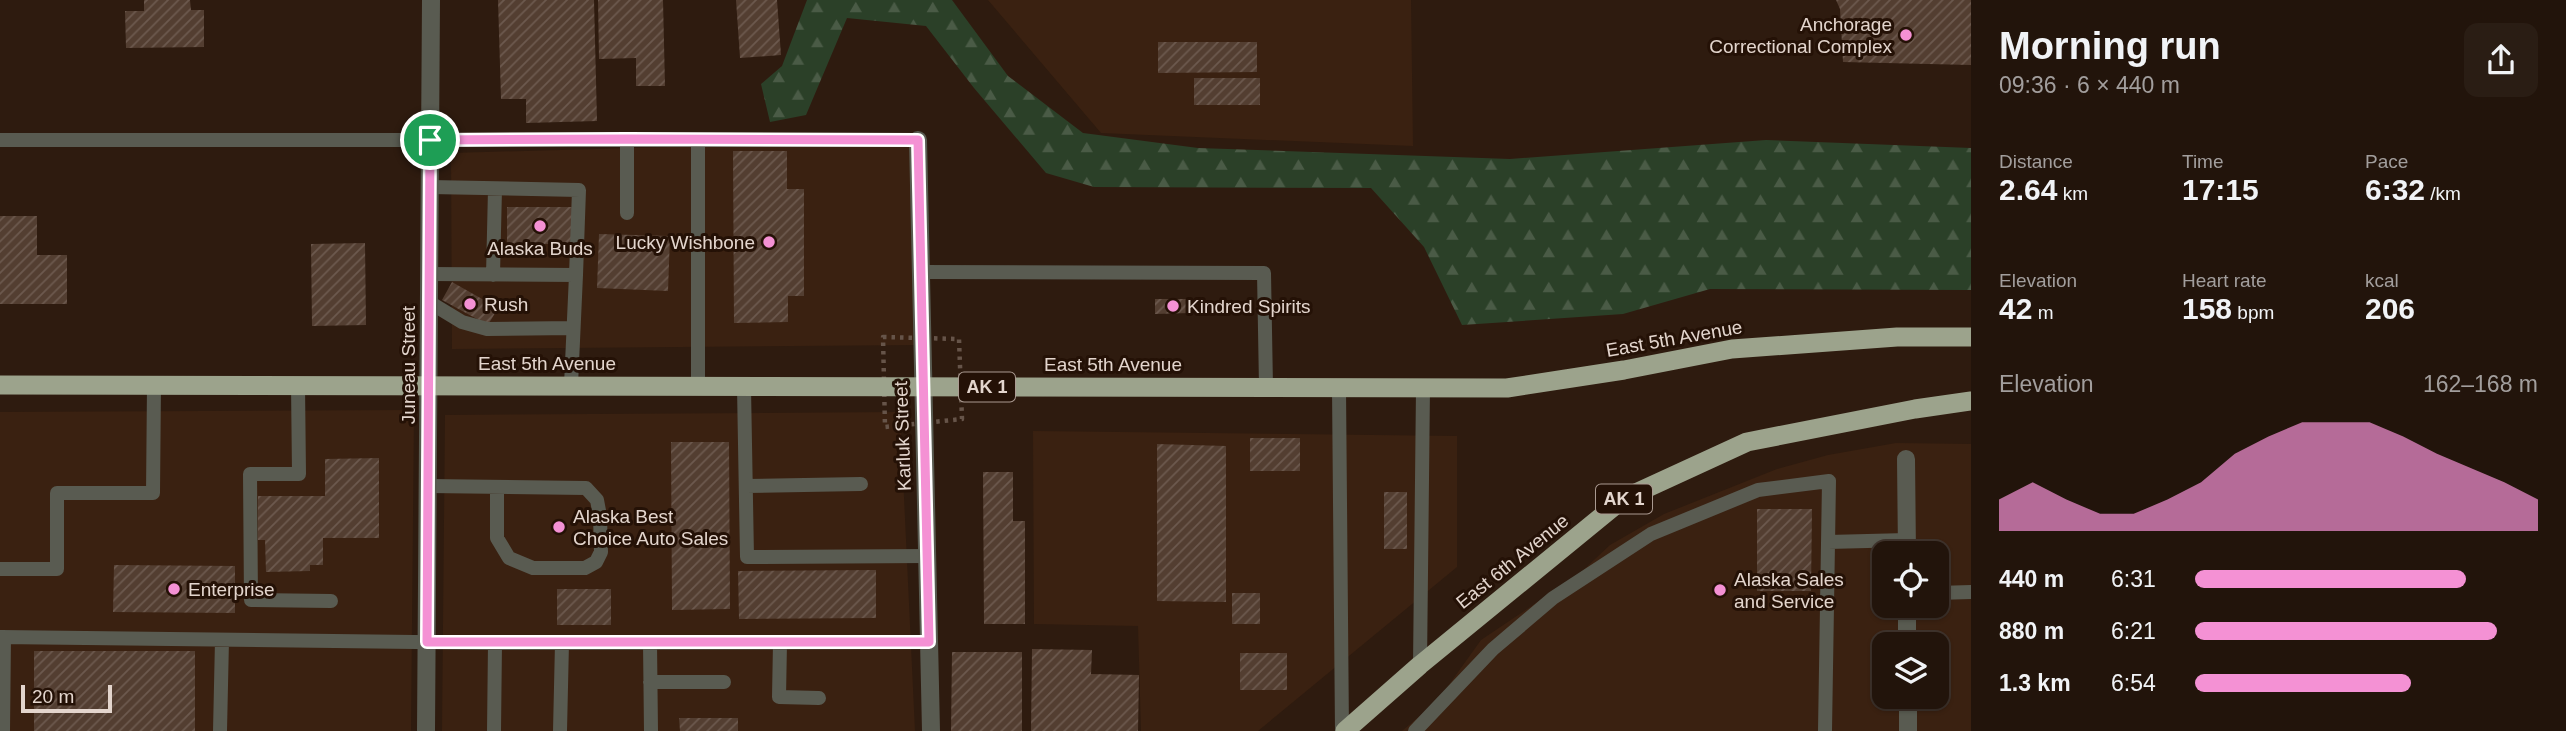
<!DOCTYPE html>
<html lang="en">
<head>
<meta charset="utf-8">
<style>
	:root { --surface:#22140b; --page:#2a1d14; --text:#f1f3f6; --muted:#a29e9d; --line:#3f332c; --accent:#f491d4 }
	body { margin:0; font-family:Helvetica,sans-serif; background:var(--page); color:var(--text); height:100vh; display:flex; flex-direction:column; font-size:26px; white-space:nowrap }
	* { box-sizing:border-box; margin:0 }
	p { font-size:23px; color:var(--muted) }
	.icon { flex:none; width:38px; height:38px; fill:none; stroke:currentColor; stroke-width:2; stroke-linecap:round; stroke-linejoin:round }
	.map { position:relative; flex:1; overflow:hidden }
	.panel { display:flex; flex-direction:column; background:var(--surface); width:595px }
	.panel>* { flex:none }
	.controls { position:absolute; left:1872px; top:541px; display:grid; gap:14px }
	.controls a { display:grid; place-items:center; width:77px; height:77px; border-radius:14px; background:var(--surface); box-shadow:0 2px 5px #0004,0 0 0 2px var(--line); font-size:35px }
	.scale { position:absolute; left:21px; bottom:18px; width:91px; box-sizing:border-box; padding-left:7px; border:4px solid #e3d5cd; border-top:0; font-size:19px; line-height:24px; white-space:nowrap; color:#e3d5cd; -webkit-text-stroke:5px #241106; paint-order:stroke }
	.pin { position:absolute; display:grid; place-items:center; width:60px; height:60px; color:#fff; margin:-30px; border:4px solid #fff; border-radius:50%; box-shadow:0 2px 7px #0007 }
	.round { display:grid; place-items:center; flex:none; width:74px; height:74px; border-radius:14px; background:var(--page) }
	.overview { display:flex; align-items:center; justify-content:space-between; height:119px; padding:0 28px }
	h1 { font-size:38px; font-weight:800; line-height:52px }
	.figures { display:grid; grid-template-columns:repeat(3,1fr); gap:10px; height:119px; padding:7px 28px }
	.figures div { display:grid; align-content:center }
	.figures b { font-size:30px; font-weight:800 }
	.figures small { font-size:19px; font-weight:400 }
	.figures p { font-size:19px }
	.chart { height:196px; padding:14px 28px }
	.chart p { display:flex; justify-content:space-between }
	.chart svg { width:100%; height:126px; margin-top:7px; fill:var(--accent); opacity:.7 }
	ul { padding:0 28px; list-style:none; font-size:23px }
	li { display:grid; grid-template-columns:112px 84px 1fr; align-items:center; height:52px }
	li i { height:18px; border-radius:9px; background:var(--accent) }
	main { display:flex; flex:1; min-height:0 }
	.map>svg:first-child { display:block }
</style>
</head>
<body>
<main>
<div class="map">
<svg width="1971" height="731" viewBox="0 0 1971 731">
	<defs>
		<pattern id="forest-firs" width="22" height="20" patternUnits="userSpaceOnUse" patternTransform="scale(1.75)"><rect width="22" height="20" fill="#2b4028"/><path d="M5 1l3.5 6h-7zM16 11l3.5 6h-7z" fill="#4a5b46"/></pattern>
		<pattern id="building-hatch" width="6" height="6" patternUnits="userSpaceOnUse" patternTransform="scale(1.75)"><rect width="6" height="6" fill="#533e31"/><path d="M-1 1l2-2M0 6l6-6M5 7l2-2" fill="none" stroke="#6c594e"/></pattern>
	</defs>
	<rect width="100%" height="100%" fill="#2e1b0f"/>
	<path fill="#3a2111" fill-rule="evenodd" d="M988 0H1411L1413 146 1101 133Z
		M918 140 921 345 452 349 451 153Z
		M414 410 411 731H0V412Z
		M900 412 915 731H442L445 415Z
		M1033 431 1457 436V567L1258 731H1141L1138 626 1034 624Z
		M1896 443 1971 444V731H1402L1438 700 1481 640 1579 574 1610 545 1664 514 1777 469 1828 455ZM1885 553H1937V606H1885ZM1885 644H1937V696H1885Z"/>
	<path fill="url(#forest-firs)" d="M807 0H952L1008 76 1083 133 1198 148 1510 159 1766 140 1971 148V290L1710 289 1623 314 1462 325 1424 247 1371 188 1094 187 1046 173 974 88 926 26 847 18 806 115 770 122 761 84 782 66Z"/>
	<path fill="url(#building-hatch)" d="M144 0H190L191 10H204V47L126 48 125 11H144Z
		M498 0H594L597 121 526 123V99H501Z
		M598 0H663L665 86H636V58L599 59Z
		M736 0H777L781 55 740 58Z
		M1836 0H1971V65L1843 62 1840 9Z
		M1158 42H1257V72L1158 73Z
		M1194 78H1260V105H1194Z
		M733 151H787V189H804V296H788V322L734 323Z
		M507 207H573V244H507Z
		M0 216H37V255H67V304H0Z
		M599 234 670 236 668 291 597 288Z
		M365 243 366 325 312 326 311 244Z
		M452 282 498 308 488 325 442 300Z
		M1155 299H1190V313L1155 314Z
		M1250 438H1300V471H1250Z
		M671 442H729L730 609 672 610Z
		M1157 444 1226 446V602L1157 601Z
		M379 458V538H323V565H310V571L266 572 265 540H258V496H325V459Z
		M983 472H1013V521H1025V624H984Z
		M1384 492H1407V549H1384Z
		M1757 509H1812L1811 591H1757Z
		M114 565 235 566V613L113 612Z
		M876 570V618L739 619 738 571Z
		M557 589H611V625H557Z
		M1232 593H1260V624H1232Z
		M1032 649 1092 650 1091 674 1139 675 1138 731H1031Z
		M34 651H195V731H34Z
		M952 652H1022V731H951Z
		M1240 653H1287V690H1240Z
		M679 718H738V731H680Z"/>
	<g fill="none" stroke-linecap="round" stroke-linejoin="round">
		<path stroke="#665449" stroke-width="4.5" stroke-dasharray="3.5 5" stroke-linecap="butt" d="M883 337 959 339 962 419 885 427Z"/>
		<path stroke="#595b51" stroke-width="14" d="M627 139V213
			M0 140H918
			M430 187 579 190 576 275
			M920 272 1264 273 1266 387
			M429 274 576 275 571 385
			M493 275 495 189
			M429 302 462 322 487 329 573 328
			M298 385 299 474H250L251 600 331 601
			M698 387V140
			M744 387 747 557 927 556
			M1339 388 1342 731
			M428 486 586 488 597 500 600 516 601 552 596 562 585 568H533L509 558 497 538V487
			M746 486 861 484
			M1828 542 1907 540
			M0 569H57V493H153L154 385
			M1937 593 1971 592
			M0 637 495 643 929 642
			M650 643 651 731
			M780 643 779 697 819 698
			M1420 665 1423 388
			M650 682H724
			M3 731 4 637
			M220 731 222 640
			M494 731 495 643
			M560 731 562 643
			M1415 731 1493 649 1553 598 1651 534 1758 490 1829 481 1825 731"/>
		<path stroke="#595b51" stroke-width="18" d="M918 140 931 731
			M1906 459 1907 553
			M1907 606V644
			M1908 696V731
			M426 731 431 0"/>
		<path stroke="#9ca38c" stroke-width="19" d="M0 385 1507 388 1624 370 1732 349 1897 337H1971
			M1345 731 1420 665 1623 499 1747 442 1915 409 1971 401"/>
	</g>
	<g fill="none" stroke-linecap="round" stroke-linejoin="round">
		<defs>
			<path id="route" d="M627 139 918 140 929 642H427L430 140Z"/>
		</defs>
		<use href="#route" stroke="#fff" stroke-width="14"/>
		<use href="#route" stroke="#f491d4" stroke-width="9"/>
	</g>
	<g fill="#f491d4" stroke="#241106" stroke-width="2.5">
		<circle cx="1906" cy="35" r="7"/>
		<circle cx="540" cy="226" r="7"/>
		<circle cx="769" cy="242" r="7"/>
		<circle cx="470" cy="304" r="7"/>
		<circle cx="1173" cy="306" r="7"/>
		<circle cx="559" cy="527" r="7"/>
		<circle cx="174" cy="589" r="7"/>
		<circle cx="1720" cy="590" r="7"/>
	</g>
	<g text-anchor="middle" stroke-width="6" stroke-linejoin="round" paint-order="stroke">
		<g fill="#241106" stroke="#aa9a91" stroke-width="2">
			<rect x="959" y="372.5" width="56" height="29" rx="5"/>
			<rect x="1596" y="484.5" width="56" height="29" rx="5"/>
		</g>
		<g font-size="18" font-weight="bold" fill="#e3d5cd">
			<text x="987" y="393">AK 1</text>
			<text x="1624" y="505">AK 1</text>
		</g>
		<g font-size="19" fill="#e3d5cd" stroke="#241106" text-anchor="start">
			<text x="1892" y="31" text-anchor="end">Anchorage<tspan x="1892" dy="22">Correctional Complex</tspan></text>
			<text x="755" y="249" text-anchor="end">Lucky Wishbone</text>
			<text x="540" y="255" text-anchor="middle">Alaska Buds</text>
			<text x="484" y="311">Rush</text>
			<text x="1187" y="313">Kindred Spirits</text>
			<text x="573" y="523">Alaska Best<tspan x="573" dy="22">Choice Auto Sales</tspan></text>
			<text x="1734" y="586">Alaska Sales<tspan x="1734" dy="22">and Service</tspan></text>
			<text x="188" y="596">Enterprise</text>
		</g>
		<g font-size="19" fill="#e3d5cd" stroke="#241106">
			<text transform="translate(1674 338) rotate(-10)" y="7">East 5th Avenue</text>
			<text x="547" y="370">East 5th Avenue</text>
			<text x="1113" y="371">East 5th Avenue</text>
			<text transform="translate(408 365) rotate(-90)" y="7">Juneau Street</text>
			<text transform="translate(902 436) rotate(-92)" y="7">Karluk Street</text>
			<text transform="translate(1512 561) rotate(-39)" y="7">East 6th Avenue</text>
		</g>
	</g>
</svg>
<div class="controls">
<a><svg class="icon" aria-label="locate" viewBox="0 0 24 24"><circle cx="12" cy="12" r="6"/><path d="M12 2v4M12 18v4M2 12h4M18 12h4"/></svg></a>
<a><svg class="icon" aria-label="layers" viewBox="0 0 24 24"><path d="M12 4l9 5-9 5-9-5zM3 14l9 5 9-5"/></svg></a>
</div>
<div class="scale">20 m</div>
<div class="pin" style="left:430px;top:140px;background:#1e9e55"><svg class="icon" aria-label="arrive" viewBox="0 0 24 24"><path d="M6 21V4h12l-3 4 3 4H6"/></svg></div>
</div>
<section class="panel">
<div class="overview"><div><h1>Morning run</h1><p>09:36 · 6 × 440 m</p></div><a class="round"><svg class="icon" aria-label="share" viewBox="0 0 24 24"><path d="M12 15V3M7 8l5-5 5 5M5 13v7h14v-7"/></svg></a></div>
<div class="figures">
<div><p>Distance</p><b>2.64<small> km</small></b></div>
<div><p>Time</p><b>17:15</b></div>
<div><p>Pace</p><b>6:32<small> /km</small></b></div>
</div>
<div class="figures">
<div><p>Elevation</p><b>42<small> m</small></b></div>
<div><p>Heart rate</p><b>158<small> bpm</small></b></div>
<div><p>kcal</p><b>206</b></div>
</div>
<div class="chart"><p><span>Elevation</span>162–168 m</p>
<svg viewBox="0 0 160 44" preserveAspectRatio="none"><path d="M0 44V33L10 27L20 33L30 38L40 38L50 33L60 27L70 17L80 11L90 6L100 6L110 6L120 11L130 17L140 22L150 27L160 33V44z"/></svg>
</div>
<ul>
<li><b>440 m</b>6:31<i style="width:79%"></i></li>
<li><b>880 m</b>6:21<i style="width:88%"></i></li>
<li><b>1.3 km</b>6:54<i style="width:63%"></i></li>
</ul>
</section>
</main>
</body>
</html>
